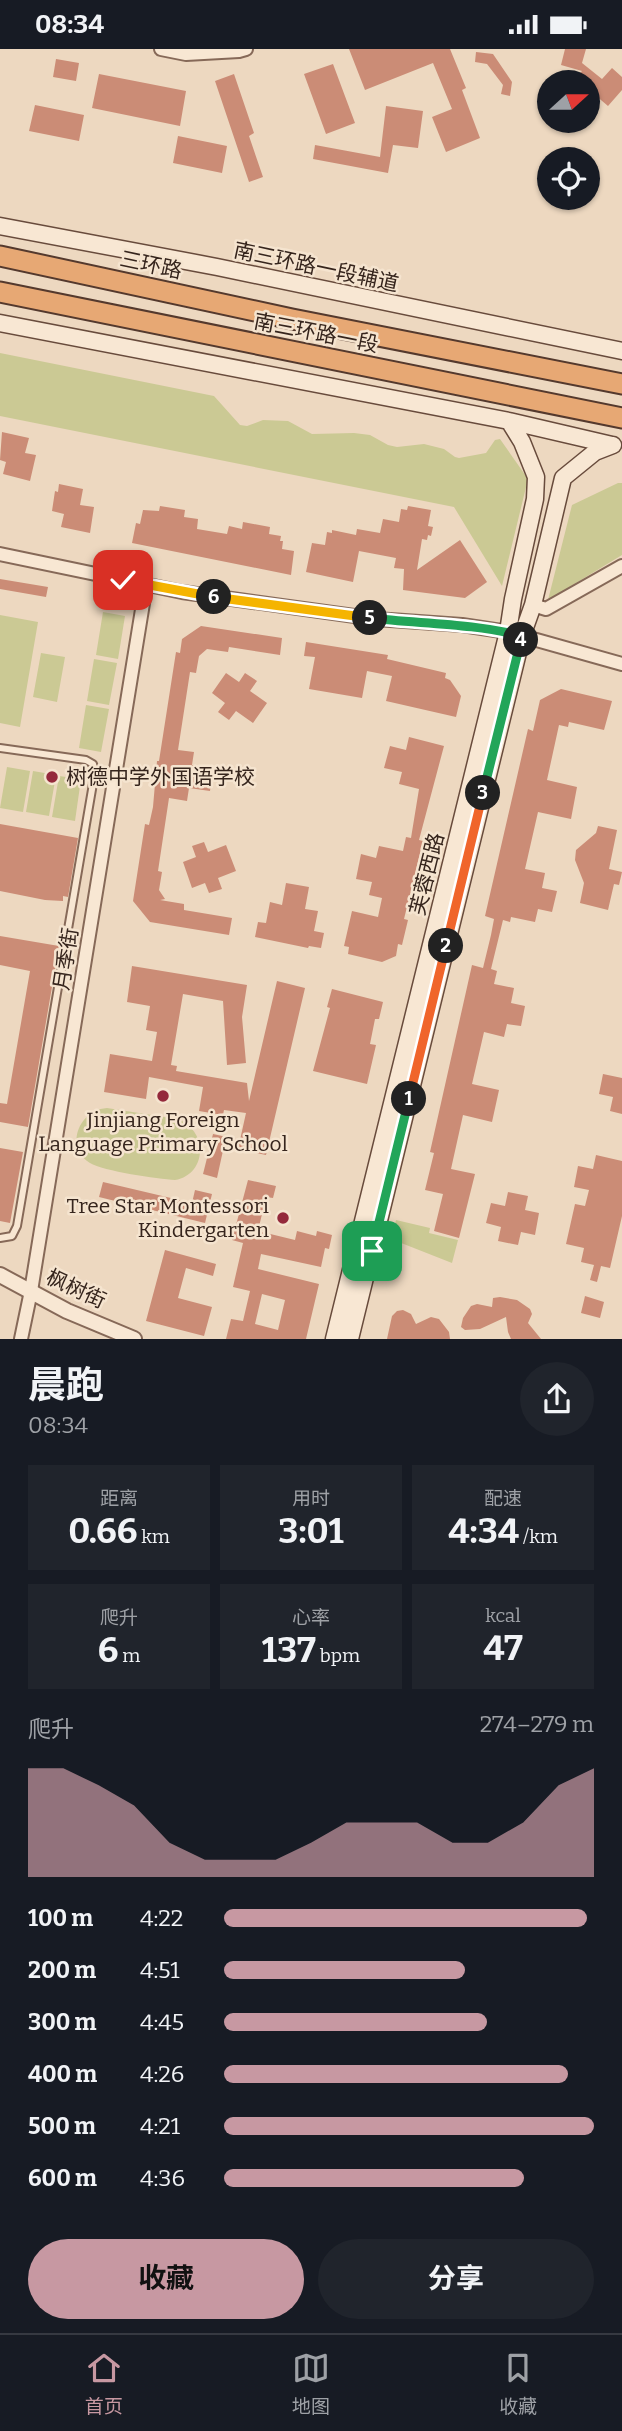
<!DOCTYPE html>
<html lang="zh">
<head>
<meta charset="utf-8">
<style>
	:root { --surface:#171b24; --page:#20242c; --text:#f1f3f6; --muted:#9ea1a6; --line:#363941; --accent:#c798a2 }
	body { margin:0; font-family:Bitter,"Noto Sans SC",serif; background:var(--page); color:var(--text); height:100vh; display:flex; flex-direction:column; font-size:26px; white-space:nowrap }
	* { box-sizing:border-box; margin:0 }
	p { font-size:23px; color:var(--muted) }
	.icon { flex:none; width:38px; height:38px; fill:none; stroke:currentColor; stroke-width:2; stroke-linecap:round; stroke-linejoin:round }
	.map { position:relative; height:1290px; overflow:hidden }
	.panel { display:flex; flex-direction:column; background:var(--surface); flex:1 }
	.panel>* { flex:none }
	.needle { width:46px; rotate:69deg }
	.buttons { position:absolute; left:537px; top:21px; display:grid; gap:14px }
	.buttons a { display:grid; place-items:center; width:63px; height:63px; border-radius:50%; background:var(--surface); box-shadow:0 2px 5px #0004; font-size:35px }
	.pin { position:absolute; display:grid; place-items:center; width:60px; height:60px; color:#fff; margin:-30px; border-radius:14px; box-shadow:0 4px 10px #0006 }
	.km { position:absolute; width:35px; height:35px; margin:-18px; border-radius:50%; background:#222; color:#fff; font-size:19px; line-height:35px; text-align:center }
	.round { display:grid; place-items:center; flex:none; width:74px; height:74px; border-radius:37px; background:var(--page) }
	.summary { display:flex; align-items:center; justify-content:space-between; height:119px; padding:0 28px }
	h1 { font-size:38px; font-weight:700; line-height:52px }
	.metrics { display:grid; grid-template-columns:repeat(3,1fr); gap:10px; height:119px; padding:7px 28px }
	.metrics div { display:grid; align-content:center; border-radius:0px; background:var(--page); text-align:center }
	.metrics b { font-size:35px; font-weight:700 }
	.metrics small { font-size:19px; font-weight:400 }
	.metrics p { font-size:19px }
	.chart { height:196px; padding:14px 28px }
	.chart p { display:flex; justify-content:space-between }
	.chart svg { width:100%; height:126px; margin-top:7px; fill:var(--accent); opacity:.7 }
	.primary-button { display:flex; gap:14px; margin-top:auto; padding:14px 28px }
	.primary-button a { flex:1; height:80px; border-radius:42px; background:var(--accent); color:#111; font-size:28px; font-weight:700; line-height:80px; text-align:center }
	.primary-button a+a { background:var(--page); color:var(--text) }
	ul { padding:0 28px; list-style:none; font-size:23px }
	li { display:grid; grid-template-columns:112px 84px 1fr; align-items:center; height:52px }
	li i { height:18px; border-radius:9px; background:var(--accent) }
	.status { display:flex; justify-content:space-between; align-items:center; height:49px; padding:0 35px; background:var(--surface); direction:ltr }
	.status svg { height:19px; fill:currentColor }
	.menu { display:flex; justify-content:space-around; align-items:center; height:98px; border-top:2px solid var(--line); background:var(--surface); font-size:19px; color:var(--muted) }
	.menu a { display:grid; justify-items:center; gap:4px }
	.menu .selected { color:var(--accent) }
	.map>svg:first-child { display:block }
</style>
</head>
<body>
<div class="status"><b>08:34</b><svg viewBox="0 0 49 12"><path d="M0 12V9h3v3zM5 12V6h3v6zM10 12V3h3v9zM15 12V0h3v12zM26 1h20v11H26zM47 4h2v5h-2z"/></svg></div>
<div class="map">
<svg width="622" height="1290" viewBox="0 0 622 1290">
	<rect width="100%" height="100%" fill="#edd8c0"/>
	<path fill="#cbc994" d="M0 304 214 347 240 376 247 377 263 371 288 372 312 385 354 384 370 386 388 396 397 398 424 395 444 400 455 408 459 409 486 404 495 391 500 390 528 430 502 537 454 458 0 367Z
		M618 434H622V506L548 551 572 456Z
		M103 563 125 567 118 610 96 606Z
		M0 566 38 573 20 678 0 674Z
		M41 604 65 608 57 653 33 648Z
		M94 610 117 614 109 656 87 652Z
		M86 656 109 660 101 703 79 699Z
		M7 718 30 722 23 763 0 759Z
		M33 722 56 726 49 767 26 763Z
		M59 727 81 730 75 772 52 768Z
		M107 1059 177 1070C208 1080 208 1125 175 1131 158 1130 103 1122 90 1114 64 1098 79 1061 107 1059Z
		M396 1171 430 1179 429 1184 458 1191 452 1214 391 1190Z"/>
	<path fill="#cb8c76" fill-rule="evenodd" d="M349 0H450L466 39 462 41 480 89 446 103 432 68 452 60 433 14 365 41Z
		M565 0H586L582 14 602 30 612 19 622 28V41L608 57 588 40V33H580L575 30 582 22 561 16Z
		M476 3 493 5 512 33 510 47 501 45 503 36 487 15 475 13Z
		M56 10 79 14 76 32 53 28Z
		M333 15 355 74 326 85 304 25Z
		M99 25 186 42 180 77 92 59Z
		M234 25 254 84 249 87 263 128 249 133 215 32Z
		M35 56 84 66 79 92 29 82Z
		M386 57 423 62 418 99 393 96 388 124 313 110 315 96 380 108Z
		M178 87 227 97 222 124 173 114Z
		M2 383 29 389 25 404 36 406 30 432 3 425 6 413 0 411Z
		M59 435 83 440 80 456 94 458 90 484 61 478 64 465 52 462 55 442 58 443Z
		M160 457 185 461 184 468 198 470 197 480 227 485 229 477 242 480 243 473 270 478 269 485 281 487 280 492H283L282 500 294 502 291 526 132 494 136 474 140 475 143 461 159 462Z
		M408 457 431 461 428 477 433 478 431 487 428 486 427 491 422 490 417 521 460 491 487 533 465 549 403 541 404 520 394 519 396 509 359 502 353 533 306 523 312 494 325 496 327 483 332 484V481L356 486 357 480 380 484 383 470 399 473 401 460 407 461Z
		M0 530 48 538 46 548 0 540Z
		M201 577 282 589 280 606 229 598 228 603 207 600 199 607 196 624 190 623 178 701 194 703 192 716 213 719 210 742 189 739 187 752 169 749 158 822 162 823 159 841 165 850 160 851 184 855V861L232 869 229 886 150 873 133 852 145 775 149 776 153 758 157 712H159L176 603 180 604 182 590Z
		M306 593 388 606 387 610 446 624 445 629 450 631 461 647 456 668 386 652 392 627 367 622 362 649 309 640 315 608 304 607Z
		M226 624 239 633 245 624 257 632 250 642 267 654 253 674 236 662 229 671 218 663 225 654 212 644Z
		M561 640 612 652 604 681 569 673 568 678 559 676 547 731 577 738 571 770 538 763 525 820 545 824 542 839 557 842 552 863 538 860 535 873 511 868 510 873 503 871 491 920 497 922 494 935 514 939 511 954 525 957 521 977 507 975 504 988 484 983 472 1035 499 1041 492 1073 463 1066 451 1120 475 1125 459 1189 434 1182 443 1145 425 1141 434 1104 430 1103 472 916 483 919 491 886 494 870 485 867 528 680 533 682 540 651Z
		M409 688 444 697 419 791 423 792 404 870 408 871 402 896 398 895 396 907 382 913 348 905 349 898 344 897 352 862 378 868 382 849 369 846 372 833 356 830 361 805 376 809 379 797 403 802 406 788 411 789 419 740 399 735 402 723 384 719 390 697 406 701Z
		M0 775 78 789 68 848 63 847V852L45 851 0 842Z
		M598 777 617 781 609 820 622 823 619 836 614 835 608 861 580 854 584 834 575 811 576 801 596 784Z
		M204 793 208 803 226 796 236 822 218 829 222 840 209 844 205 834 192 839 183 813 196 808 192 797Z
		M286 834 309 838 305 860 318 862 314 882 324 884 321 899 309 897 308 899 255 888 258 873 266 874 270 853 282 856Z
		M0 887 59 897 28 1078 0 1073V1054L7 1055 30 922 0 916Z
		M132 917 247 936 242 968 246 1014 227 1016 223 952 183 945 171 1016 177 1017 176 1022 247 1034 249 1052 277 932 305 939 266 1106 224 1097 217 1129 203 1125 213 1085 240 1091 246 1064 224 1061 223 1066 199 1062 203 1038 149 1028 146 1050 104 1043 110 1005 152 1012 157 983 146 981 150 957 127 953Z
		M332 940 383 953 379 970H375L370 995 376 996 367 1035 313 1022 330 959 327 958Z
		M603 1025 622 1029V1065L610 1062 613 1048 599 1045Z
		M0 1099 23 1103 10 1174 0 1172Z
		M596 1106 622 1112V1167L610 1219 601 1217 597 1233 590 1231 594 1216 581 1213 584 1199 566 1195 575 1155 585 1157 589 1141 574 1138 578 1117 593 1120Z
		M248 1131 276 1137 273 1149 266 1148 258 1182 295 1191 297 1182 316 1187 317 1182 332 1186 329 1200 325 1199 321 1218 261 1205 258 1220 319 1235 306 1290H226L231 1270 243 1272 250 1242 233 1238 243 1194 232 1191ZM262 1245 285 1251 278 1281 255 1275Z
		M103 1133 192 1154 195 1141 212 1145 205 1174 99 1148Z
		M508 1143 528 1147 525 1161 539 1164 535 1186 521 1183 518 1196 498 1192 501 1178 486 1174 491 1154 505 1157Z
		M165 1201 216 1215 213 1227 186 1219 178 1249 212 1258 204 1287 146 1272Z
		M585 1247 604 1253 600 1269 581 1264Z
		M500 1248 517 1251 530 1260 532 1265 528 1274 541 1290H511L508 1283 506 1268 480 1280 465 1281 461 1278 463 1269 471 1257 477 1255 492 1258 493 1249Z
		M403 1261 411 1265 416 1275 431 1268 439 1270 449 1283 450 1290H387L392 1267 397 1262Z"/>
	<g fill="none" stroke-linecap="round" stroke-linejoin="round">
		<defs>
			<path id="service" d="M0 699 86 711 93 715 95 723 17 1177 12 1187 0 1189"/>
			<path id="minor" d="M161 0 186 5 239 2 246 0
				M0 505 182 543 376 570 462 576 508 583 622 615
				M533 556 546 560 622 517
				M21 1290 31 1242 146 536"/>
			<path id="tertiary" d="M0 1226 67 1262 134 1290"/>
			<path id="secondary" d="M0 177 217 218 622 302
				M0 274 509 372 612 396
				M334 1290 508 583 513 550 535 450 536 428 522 393 509 372
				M350 1290 522 587 533 556 563 429 595 403 613 396"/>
			<path id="trunk" d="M0 207 292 270 622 335
				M0 243 622 369"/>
		</defs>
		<use href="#service" stroke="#866958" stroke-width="10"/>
		<use href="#minor" stroke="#866958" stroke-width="16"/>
		<use href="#tertiary" stroke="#866958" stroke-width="18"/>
		<use href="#secondary" stroke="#684b3c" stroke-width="19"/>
		<use href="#trunk" stroke="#54392d" stroke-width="23"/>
		<use href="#service" stroke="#f8e7d3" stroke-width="6"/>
		<use href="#minor" stroke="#f8e7d3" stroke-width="12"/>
		<use href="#tertiary" stroke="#f8e7d3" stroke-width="14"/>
		<use href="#secondary" stroke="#f8e7d3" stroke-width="16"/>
		<use href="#trunk" stroke="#e7a874" stroke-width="19"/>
	</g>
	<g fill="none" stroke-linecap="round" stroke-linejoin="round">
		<defs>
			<path id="split-1" d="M372 1202 409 1050"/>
			<path id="split-2" d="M409 1050 446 897"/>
			<path id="split-3" d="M446 897 483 744"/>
			<path id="split-4" d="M483 744 521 591"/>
			<path id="split-5" d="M370 569C421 575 472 574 522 587L521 591"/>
			<path id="split-6" d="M214 548 370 569"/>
			<path id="split-7" d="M123 531 214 548"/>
		</defs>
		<use href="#split-1" stroke="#fff" stroke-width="14"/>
		<use href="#split-2" stroke="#fff" stroke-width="14"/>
		<use href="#split-3" stroke="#fff" stroke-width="14"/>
		<use href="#split-4" stroke="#fff" stroke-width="14"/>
		<use href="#split-5" stroke="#fff" stroke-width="14"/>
		<use href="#split-6" stroke="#fff" stroke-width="14"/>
		<use href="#split-7" stroke="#fff" stroke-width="14"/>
		<use href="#split-1" stroke="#22a559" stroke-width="9"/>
		<use href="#split-2" stroke="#f0652b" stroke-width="9"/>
		<use href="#split-3" stroke="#f0652b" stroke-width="9"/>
		<use href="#split-4" stroke="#22a559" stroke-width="9"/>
		<use href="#split-5" stroke="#22a559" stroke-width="9"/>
		<use href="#split-6" stroke="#f5b400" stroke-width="9"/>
		<use href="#split-7" stroke="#f5b400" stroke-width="9"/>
	</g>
	<g fill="#94293b" stroke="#f5e4cf" stroke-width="2.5">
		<circle cx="52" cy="728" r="7"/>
		<circle cx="163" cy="1047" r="7"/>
		<circle cx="283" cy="1169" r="7"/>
	</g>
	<g text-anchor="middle" stroke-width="5" stroke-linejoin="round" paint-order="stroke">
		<g font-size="21" fill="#36251d" stroke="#f5e4cf">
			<text transform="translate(151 216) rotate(12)" y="7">三环路</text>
			<text transform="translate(316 218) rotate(12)" y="7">南三环路一段辅道</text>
			<text transform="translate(316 284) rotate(11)" y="7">南三环路一段</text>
			<text transform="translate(427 825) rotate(-76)" y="7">芙蓉西路</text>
			<text transform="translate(66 910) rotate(-81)" y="7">月季街</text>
			<text transform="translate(76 1240) rotate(25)" y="7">枫树街</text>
		</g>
		<g font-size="21" fill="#36251d" stroke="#f5e4cf" text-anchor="start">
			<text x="66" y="735">树德中学外国语学校</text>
			<text x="163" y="1078" text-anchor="middle">Jinjiang Foreign<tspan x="163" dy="24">Language Primary School</tspan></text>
			<text x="269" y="1164" text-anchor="end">Tree Star Montessori<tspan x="269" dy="24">Kindergarten</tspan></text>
		</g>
	</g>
</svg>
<div class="buttons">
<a><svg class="needle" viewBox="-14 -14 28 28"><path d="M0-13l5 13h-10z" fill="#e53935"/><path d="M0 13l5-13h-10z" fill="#9ea1a6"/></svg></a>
<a><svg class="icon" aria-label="locate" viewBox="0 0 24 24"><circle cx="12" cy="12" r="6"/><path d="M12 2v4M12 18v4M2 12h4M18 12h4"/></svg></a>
</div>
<div class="pin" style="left:372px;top:1202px;background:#1e9e55"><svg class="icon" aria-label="arrive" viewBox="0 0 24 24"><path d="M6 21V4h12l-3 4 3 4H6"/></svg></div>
<div class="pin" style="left:123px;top:531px;background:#d93025"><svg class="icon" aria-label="check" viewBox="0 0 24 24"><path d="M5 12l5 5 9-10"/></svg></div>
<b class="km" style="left:409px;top:1050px">1</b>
<b class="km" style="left:446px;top:897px">2</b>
<b class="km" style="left:483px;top:744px">3</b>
<b class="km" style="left:521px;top:591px">4</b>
<b class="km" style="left:370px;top:569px">5</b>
<b class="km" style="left:214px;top:548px">6</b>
</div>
<section class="panel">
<div class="summary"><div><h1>晨跑</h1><p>08:34</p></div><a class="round"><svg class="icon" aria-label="share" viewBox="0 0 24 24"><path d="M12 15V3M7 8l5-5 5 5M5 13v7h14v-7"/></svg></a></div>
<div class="metrics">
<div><p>距离</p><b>0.66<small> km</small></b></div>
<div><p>用时</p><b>3:01</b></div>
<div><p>配速</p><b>4:34<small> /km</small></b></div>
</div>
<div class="metrics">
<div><p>爬升</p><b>6<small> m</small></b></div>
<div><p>心率</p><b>137<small> bpm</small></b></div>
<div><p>kcal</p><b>47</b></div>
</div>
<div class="chart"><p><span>爬升</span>274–279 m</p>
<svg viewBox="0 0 160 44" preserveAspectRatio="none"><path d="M0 44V6L10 6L20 12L30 19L40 32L50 38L60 38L70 38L80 32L90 25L100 25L110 25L120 32L130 32L140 25L150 12L160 6V44z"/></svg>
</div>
<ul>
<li><b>100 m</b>4:22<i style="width:98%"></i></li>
<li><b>200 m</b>4:51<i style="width:65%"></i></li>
<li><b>300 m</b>4:45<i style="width:71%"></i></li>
<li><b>400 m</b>4:26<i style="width:93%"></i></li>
<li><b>500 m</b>4:21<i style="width:100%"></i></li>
<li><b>600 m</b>4:36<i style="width:81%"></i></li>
</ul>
<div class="primary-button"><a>收藏</a><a>分享</a></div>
</section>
<nav class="menu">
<a class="selected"><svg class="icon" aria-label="home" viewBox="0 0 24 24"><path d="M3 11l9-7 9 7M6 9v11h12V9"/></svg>首页</a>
<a><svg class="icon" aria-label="map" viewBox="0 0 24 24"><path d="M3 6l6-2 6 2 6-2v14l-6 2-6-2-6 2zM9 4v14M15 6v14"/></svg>地图</a>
<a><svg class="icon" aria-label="saved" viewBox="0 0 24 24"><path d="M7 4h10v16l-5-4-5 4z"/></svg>收藏</a>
</nav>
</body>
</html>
